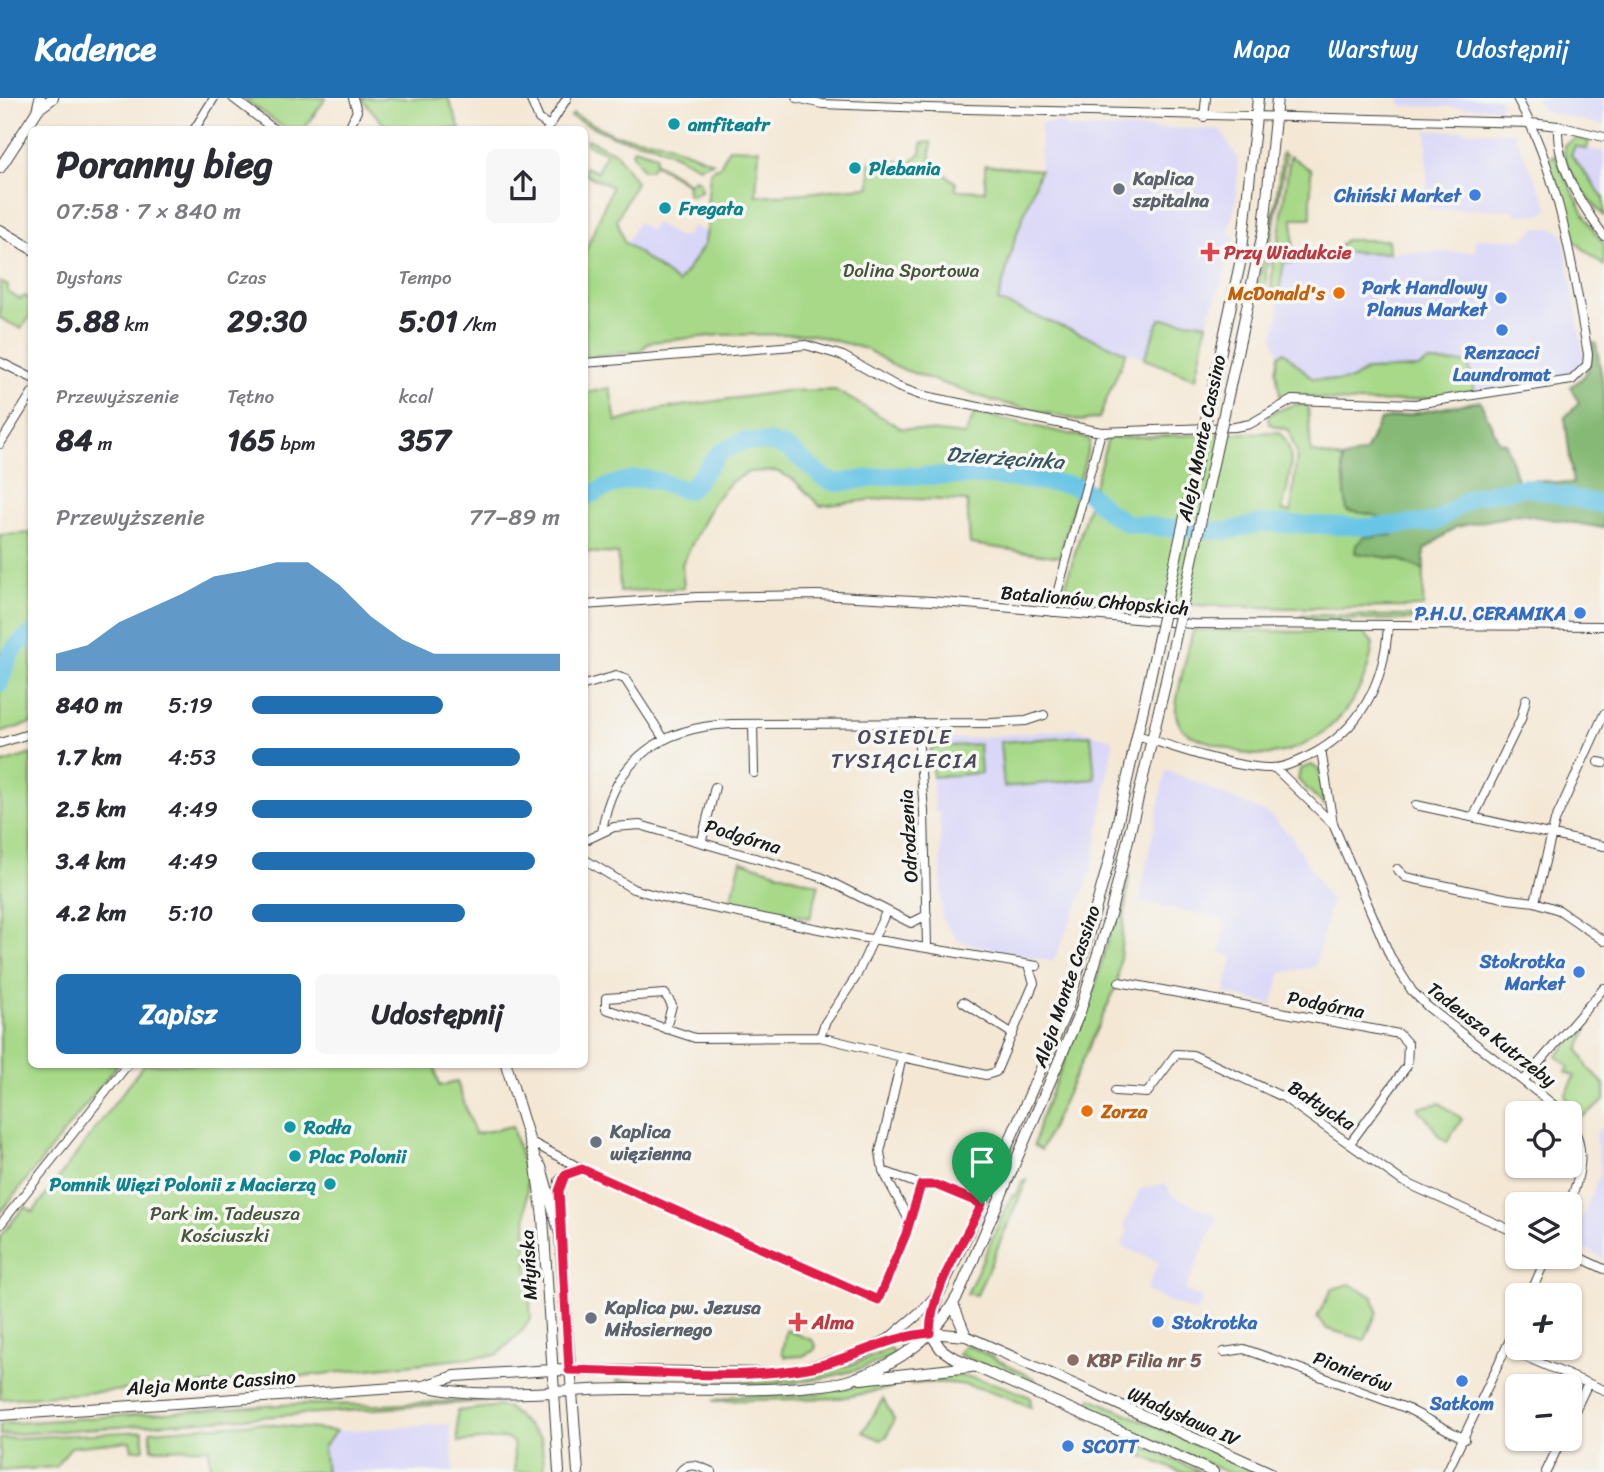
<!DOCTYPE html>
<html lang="pl">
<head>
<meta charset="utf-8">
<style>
	:root { --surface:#fff; --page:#f7f7f7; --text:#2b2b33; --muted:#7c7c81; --accent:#1f6fb2 }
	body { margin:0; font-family:Sriracha,sans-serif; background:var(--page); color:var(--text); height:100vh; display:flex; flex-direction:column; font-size:26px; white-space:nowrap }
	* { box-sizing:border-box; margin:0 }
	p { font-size:23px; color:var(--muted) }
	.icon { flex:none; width:38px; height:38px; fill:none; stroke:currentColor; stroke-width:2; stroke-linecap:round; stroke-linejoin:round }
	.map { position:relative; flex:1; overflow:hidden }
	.sheet { position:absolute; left:28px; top:28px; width:560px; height:942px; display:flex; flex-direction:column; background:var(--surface); border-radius:10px; box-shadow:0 2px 5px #0004 }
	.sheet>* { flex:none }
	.tools { position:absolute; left:1505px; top:1003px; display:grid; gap:14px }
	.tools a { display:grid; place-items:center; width:77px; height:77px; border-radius:10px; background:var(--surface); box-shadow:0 2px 5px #0004; font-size:35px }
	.pin { position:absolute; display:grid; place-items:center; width:60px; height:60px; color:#fff; margin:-72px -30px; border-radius:50% 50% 50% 0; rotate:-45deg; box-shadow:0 0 7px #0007 }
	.pin .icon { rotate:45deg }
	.round { display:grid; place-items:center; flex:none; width:74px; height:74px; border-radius:10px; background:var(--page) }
	.overview { display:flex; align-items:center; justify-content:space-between; height:119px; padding:0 28px }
	h1 { font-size:38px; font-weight:700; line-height:52px }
	.stats { display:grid; grid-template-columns:repeat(3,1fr); gap:10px; height:119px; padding:7px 28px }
	.stats div { display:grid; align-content:center }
	.stats b { font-size:30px; font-weight:700 }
	.stats small { font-size:19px; font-weight:400 }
	.stats p { font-size:19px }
	.chart { height:196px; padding:14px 28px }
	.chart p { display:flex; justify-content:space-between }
	.chart svg { width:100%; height:126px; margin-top:7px; fill:var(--accent); opacity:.7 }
	.button { display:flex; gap:14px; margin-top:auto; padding:14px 28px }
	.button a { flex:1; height:80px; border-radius:10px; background:var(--accent); color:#fff; font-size:28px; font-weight:700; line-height:80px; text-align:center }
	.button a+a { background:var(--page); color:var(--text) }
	ul { padding:0 28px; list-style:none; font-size:23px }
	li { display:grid; grid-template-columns:112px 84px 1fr; align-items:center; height:52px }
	li i { height:18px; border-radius:9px; background:var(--accent) }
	header { display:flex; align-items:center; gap:42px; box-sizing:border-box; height:98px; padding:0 35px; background:var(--accent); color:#fff }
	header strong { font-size:33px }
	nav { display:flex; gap:38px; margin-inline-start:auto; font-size:24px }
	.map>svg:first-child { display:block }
</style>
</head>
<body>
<header>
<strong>Kadence</strong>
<nav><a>Mapa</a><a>Warstwy</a><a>Udostępnij</a></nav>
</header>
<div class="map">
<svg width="1604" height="1374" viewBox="0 0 1604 1374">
	<rect width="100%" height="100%" fill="#f6f6f2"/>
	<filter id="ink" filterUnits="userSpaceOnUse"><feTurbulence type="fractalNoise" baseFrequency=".0143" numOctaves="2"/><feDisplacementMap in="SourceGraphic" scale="14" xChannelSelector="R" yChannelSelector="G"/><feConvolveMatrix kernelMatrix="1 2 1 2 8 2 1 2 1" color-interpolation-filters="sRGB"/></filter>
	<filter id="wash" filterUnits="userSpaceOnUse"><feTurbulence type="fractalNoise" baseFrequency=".00686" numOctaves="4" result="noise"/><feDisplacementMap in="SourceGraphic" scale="28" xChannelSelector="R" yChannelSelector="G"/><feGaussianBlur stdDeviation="1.57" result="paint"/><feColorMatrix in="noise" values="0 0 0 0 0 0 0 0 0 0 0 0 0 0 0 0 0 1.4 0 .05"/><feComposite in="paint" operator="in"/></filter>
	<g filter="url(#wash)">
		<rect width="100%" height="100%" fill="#f4e8d5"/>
		<path fill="#d9d7f8" d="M1400 0H1500V10L1400 8Z
			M1535 0H1604V28L1544 13Z
			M1041 25H1064L1067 30 1220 31 1238 61 1236 104 1228 135 1234 138V148L1207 225 1196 281 998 203 1015 141 1040 72Z
			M1427 32 1513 34 1549 110 1542 116 1516 117 1515 112 1427 111Z
			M1575 48 1604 54V100L1571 57Z
			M638 124 650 133 655 125 679 139 687 137 693 127 706 135 704 147 678 185 626 145Z
			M1534 130H1553L1563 136 1584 260 1583 267 1571 279 1474 293 1428 264 1418 270 1367 271 1351 282 1338 283 1312 280 1284 254 1279 257 1273 240 1279 216 1278 199 1285 164H1292L1293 154H1475L1476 141H1524L1528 135H1533Z
			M1075 630 1111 641 1113 645 1092 773 1053 864 958 843 942 821 940 714H935L929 644Z
			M1166 671 1270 717 1291 738 1331 804 1315 869 1281 875 1272 907 1225 895 1233 858 1220 855 1225 821 1139 804Z
			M1604 1026V1161L1572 1144 1601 1074 1595 1037Z
			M1166 1085 1171 1097 1218 1118 1185 1192 1203 1201 1196 1215 1146 1193 1159 1164 1121 1148 1128 1132 1123 1129 1140 1091Z
			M450 1326 454 1374H326L323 1349 336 1333Z"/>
		<path fill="#a7d988" stroke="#627a52" stroke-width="2" d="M243 0H326L304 31H286Z
			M361 0H448L460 31H388Z
			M573 16 615 37 660 43 713 64 699 69 655 47 614 39 571 19Z
			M1576 40 1589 43 1587 51 1575 48 1571 57 1604 100V118C1590 104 1562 68 1564 47Z
			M587 41 616 55 636 84 617 121 624 144 678 185 704 147 711 111 707 108 710 75 715 69 719 70 729 50 759 51 756 97C794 99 831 90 870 89V63L911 64 921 55 922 45 931 44V65L956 85V92L985 93V67L1040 72 1015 141 998 203 1126 254 1099 320 1081 323 994 303 896 269 866 251 810 236 722 237 650 244 640 253 585 259V154L612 89 585 76V69L597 74 606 55 586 46Z
			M634 50 656 57 655 64 689 85 695 81 700 84 701 93 691 97 687 95 688 87 654 66 650 72H643L632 54Z
			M1282 55 1286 57 1266 173V200L1260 198 1257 190 1276 104Z
			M1554 57 1592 131 1604 146V168L1574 143 1570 121 1547 62Z
			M1290 58 1311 72V120H1293V150H1277Z
			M1345 142H1388L1389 155 1340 154 1339 148Z
			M1293 154 1292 165 1284 164 1278 199 1271 198 1273 156Z
			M0 183 8 188V194L20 201 25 198 31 203V217L21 231 0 220Z
			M1160 221 1207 225 1196 281 1144 261Z
			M1284 254 1312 280 1338 283 1351 282 1367 272 1418 270 1428 264 1468 265 1474 293C1426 301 1377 308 1329 302 1313 300 1296 294 1281 302L1276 273 1279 257Z
			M610 290 616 324 661 311 785 293 835 292 901 330 965 337 975 315 1087 340 1090 343 1060 459 970 446 967 403 887 400 820 408 793 381 776 373 749 374 731 384 713 404 682 466 684 490 620 494 618 456 585 454V400L594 394 592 390 585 394V295Z
			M1295 306 1308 307 1311 354 1342 361 1347 413C1368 416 1386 414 1394 437L1364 439 1356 455 1397 461 1424 472 1423 509 1288 510 1067 503 1062 500 1108 340 1278 334C1301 352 1287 388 1282 413L1291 414 1297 355 1288 332 1269 326 1268 317Z
			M31 435V625L0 635V437Z
			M1302 517 1411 518 1413 522H1298Z
			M1193 532 1364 535 1373 545C1366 604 1320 657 1257 657 1244 657 1229 650 1216 646 1199 641 1179 637 1176 616 1174 600 1189 550 1193 532Z
			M1091 637 1095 681 1004 689 1000 644Z
			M979 646 981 675 933 679 930 650Z
			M31 656 32 966H118L0 1115V666Z
			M1312 667 1320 673 1324 707 1298 682 1300 671Z
			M741 763 819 787 810 820 730 805Z
			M1126 775 1129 776 1117 887 1041 1052 1034 1047 1040 1022 1096 885Z
			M1582 929 1587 931 1579 952 1588 970 1604 986V1003L1582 1019 1565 998 1575 978 1566 974 1569 969 1557 958Z
			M144 966H434L439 988 457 984 475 1036 512 1028 527 1081 526 1143 531 1220 522 1233 497 1257 268 1282 0 1301V1138L25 1108 33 1114Z
			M1440 1005 1462 1021 1447 1044C1434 1035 1431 1022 1419 1013V1009Z
			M1027 1082 977 1197 967 1196 1012 1097 1016 1098 1022 1083Z
			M1350 1186 1373 1199 1377 1214 1365 1242 1327 1231 1317 1219 1332 1191Z
			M786 1232 812 1242 816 1247 815 1252 803 1258 785 1259 782 1254Z
			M966 1246 1035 1281 1037 1287 1032 1289 958 1256Z
			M890 1250 894 1257C811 1298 707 1286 617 1285V1282C708 1284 807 1294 890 1250Z
			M929 1276C967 1276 995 1284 1030 1299L1031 1309C991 1291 956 1280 911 1286L908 1284V1279Z
			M897 1281 892 1290 840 1300 713 1303 736 1298 813 1296Z
			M508 1300 506 1302 0 1337V1326L295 1306 383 1307Z
			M1091 1300 1258 1374H1226L1085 1312Z
			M883 1301 894 1321 887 1338 881 1342 863 1334Z
			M499 1308 508 1310 541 1340 545 1374H515L513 1344 506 1340 458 1344 457 1313Z
			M257 1325 336 1333 323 1349 326 1374H211L209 1350 152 1351 150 1333Z
			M143 1333 144 1351 132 1352 130 1343 71 1349 55 1369 0 1373V1341Z
			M1127 1341 1133 1344 1201 1374H1180L1120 1348Z"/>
		<path fill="#85b974" stroke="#506a48" stroke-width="2" d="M1593 245H1596L1604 292V430L1520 416 1456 429 1424 452V472L1397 461 1355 455 1356 447 1364 439 1393 437C1386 414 1368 416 1347 413L1342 361 1365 354 1380 322 1480 303 1499 344 1506 345 1518 386 1534 382 1573 386 1565 319 1579 305 1571 288C1591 278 1590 266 1593 245Z"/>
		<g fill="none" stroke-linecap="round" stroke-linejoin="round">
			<path stroke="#67c5e6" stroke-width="18" d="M584 400C604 389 630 377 653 382 666 384 676 391 689 392L719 355 743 343 772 345 789 351 825 381 837 385 887 378H988L1071 387 1086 393 1110 415 1127 425 1157 429 1227 433 1262 425 1371 429 1436 424 1471 399 1525 389 1604 407
				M0 585C8 560 7 552 32 536"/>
		</g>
	</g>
	<g filter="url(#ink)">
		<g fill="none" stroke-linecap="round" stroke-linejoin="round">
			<defs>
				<path id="minor" d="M233 0 275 32
					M530 0 539 21 549 28
					M797 0 822 6 927 10 1531 25 1558 28 1604 39
					M1204 19 1206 0
					M1558 28C1556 68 1581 106 1604 138
					M194 32 214 0
					M348 32 357 13 353 0
					M547 32 567 0
					M0 264 32 280
					M584 265 806 247 843 258 898 289 920 297 1101 334 1235 329 1250 326 1292 302 1415 306 1572 282 1587 267 1588 256C1572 169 1561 79 1517 0
					M0 346 32 295
					M584 507 697 499 817 497 932 503 1192 526 1604 528
					M1052 514 1101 334
					M584 587 616 578 625 581 664 641
					M917 625 924 713 927 849
					M753 626 754 675
					M1137 637C1173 649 1231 669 1268 670 1283 671 1295 664 1309 658 1361 632 1385 584 1388 527
					M0 645 32 635
					M1321 652 1333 726 1390 858 1412 893 1428 909 1564 1015
					M1598 664 1604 665
					M1275 670 1333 726
					M1416 707 1604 748
					M1474 718 1521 621 1526 601
					M602 734C612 662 662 629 731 626L991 625 1026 623 1044 617
					M702 742 715 689
					M584 743 614 729 640 727 821 779 911 825 927 817
					M584 761 633 791 673 802 859 839 1037 868
					M1397 771 1405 779 1508 801 1535 804 1559 812 1604 843
					M1535 804 1555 723 1604 616
					M1119 884 1399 936 1408 946 1407 968 1351 1044
					M963 904 1013 936
					M666 931 672 907 665 896 606 900V911L695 940 820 939 902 959 880 1054 883 1073 921 1087H936L982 1106
					M820 939 825 925 856 879 886 814
					M902 959 986 977 996 974 1034 885 1028 867
					M1524 982 1604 890
					M1115 993 1147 995 1176 956 1193 957 1283 999 1402 1083 1517 1135
					M531 1044 582 1071 878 1202 906 1136 921 1087
					M883 1073 910 1124
					M1569 1106C1581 1077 1587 1051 1570 1023
					M0 1127 128 966
					M1570 1155 1604 1171
					M1530 1197 1547 1158
					M1507 1251 1604 1292
					M1224 1254 1244 1251 1298 1270 1406 1310 1465 1341
					M1570 1323 1588 1285
					M680 1374C689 1362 701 1369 712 1374
					M1447 1374 1517 1227
					M1546 1374 1562 1340"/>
				<path id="tertiary" d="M37 12 53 0
					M0 70 37 13 40 0
					M0 132 32 151
					M1224 239 1241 161 1258 0
					M1240 242 1264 130 1277 0
					M506 966 535 1061 541 1069 560 1136 578 1374
					M535 1061 543 1119 559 1374
					M559 1118 560 1083 570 1073 582 1071
					M937 1201 930 1235 941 1251 951 1258 1213 1374
					M953 1206 966 1238
					M893 1240 930 1235 966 1238 1269 1374
					M861 1281 971 1269
					M425 1288C483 1303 564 1291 626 1291 685 1291 742 1294 801 1289 818 1287 837 1287 853 1281 899 1265 935 1240 958 1197L1080 914 1111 813 1165 587
					M0 1317 424 1288 455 1278 552 1272 775 1275 803 1271 865 1254 889 1241 924 1211 940 1194 982 1106 1068 909 1109 763 1149 584"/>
			</defs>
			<use href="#minor" stroke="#3c3b38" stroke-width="10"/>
			<use href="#tertiary" stroke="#3c3b38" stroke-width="12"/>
			<use href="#minor" stroke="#fff" stroke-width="8"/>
			<use href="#tertiary" stroke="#fff" stroke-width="10"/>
			<defs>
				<path id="tertiary-bridge" d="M1149 584 1224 239
					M1165 587 1240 242"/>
			</defs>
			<use href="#tertiary-bridge" stroke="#3c3b38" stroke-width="12" stroke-linecap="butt"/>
			<use href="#tertiary-bridge" stroke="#fff" stroke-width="10"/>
		</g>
	</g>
	<g fill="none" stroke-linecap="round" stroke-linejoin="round" filter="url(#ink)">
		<defs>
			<path id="route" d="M582 1071 878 1202 906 1136 921 1087H936L982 1106C963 1145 931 1191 930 1235 883 1239 848 1264 801 1271 725 1283 645 1273 569 1272L559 1093 565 1077Z"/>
		</defs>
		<use href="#route" stroke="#fff" stroke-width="14"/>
		<use href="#route" stroke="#e11d48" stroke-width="9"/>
	</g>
	<g fill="#0f9aa8" stroke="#f6f6f2" stroke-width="2.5">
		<circle cx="674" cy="26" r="7"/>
		<circle cx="855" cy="70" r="7"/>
		<circle cx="665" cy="110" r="7"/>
		<circle cx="290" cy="1029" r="7"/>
		<circle cx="295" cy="1058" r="7"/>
		<circle cx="330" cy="1086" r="7"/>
	</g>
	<g fill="#6b7280" stroke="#f6f6f2" stroke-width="2.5">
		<circle cx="1119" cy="91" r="7"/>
		<circle cx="596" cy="1044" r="7"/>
		<circle cx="591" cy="1220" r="7"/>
	</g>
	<g fill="#3f7fe0" stroke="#f6f6f2" stroke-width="2.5">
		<circle cx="1475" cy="97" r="7"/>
		<circle cx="1501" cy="200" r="7"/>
		<circle cx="1502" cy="232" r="7"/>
		<circle cx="1580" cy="515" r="7"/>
		<circle cx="1579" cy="874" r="7"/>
		<circle cx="1158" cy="1224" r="7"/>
		<circle cx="1462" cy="1283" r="7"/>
		<circle cx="1068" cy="1348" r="7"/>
	</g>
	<g fill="#e0444e" stroke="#f6f6f2" stroke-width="2.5">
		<path d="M1206.5 143.5h7v7h7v7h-7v7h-7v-7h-7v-7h7z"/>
		<path d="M794.5 1213.5h7v7h7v7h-7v7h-7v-7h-7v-7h7z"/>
	</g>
	<g fill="#e8710a" stroke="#f6f6f2" stroke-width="2.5">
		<circle cx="1339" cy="195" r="7"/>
		<circle cx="1087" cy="1013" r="7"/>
	</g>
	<circle fill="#8d6e63" stroke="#f6f6f2" stroke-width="2.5" cx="1073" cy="1262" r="7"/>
	<g text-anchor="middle" stroke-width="7" stroke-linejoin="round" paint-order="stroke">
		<g font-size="19" font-weight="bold" fill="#0d838f" stroke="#f6f6f2" text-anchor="start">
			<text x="688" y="33">amfiteatr</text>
			<text x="869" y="77">Plebania</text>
			<text x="679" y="117">Fregata</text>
			<text x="304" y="1036">Rodła</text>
			<text x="309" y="1065">Plac Polonii</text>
			<text x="316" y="1093" text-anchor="end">Pomnik Więzi Polonii z Macierzą</text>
		</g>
		<g font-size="19" font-weight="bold" fill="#5b616d" stroke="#f6f6f2" text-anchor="start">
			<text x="1133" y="87">Kaplica<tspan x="1133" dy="22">szpitalna</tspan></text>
			<text x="610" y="1040">Kaplica<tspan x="610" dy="22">więzienna</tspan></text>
			<text x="605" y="1216">Kaplica pw. Jezusa<tspan x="605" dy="22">Miłosiernego</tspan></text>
		</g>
		<g font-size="19" font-weight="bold" fill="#366cbe" stroke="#f6f6f2" text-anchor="end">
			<text x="1461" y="104">Chiński Market</text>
			<text x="1487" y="196">Park Handlowy<tspan x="1487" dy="22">Planus Market</tspan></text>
			<text x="1502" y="261" text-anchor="middle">Renzacci<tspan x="1502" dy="22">Laundromat</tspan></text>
			<text x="1566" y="522">P.H.U. CERAMIKA</text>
			<text x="1565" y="870">Stokrotka<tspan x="1565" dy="22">Market</tspan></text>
			<text x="1172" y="1231" text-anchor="start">Stokrotka</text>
			<text x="1462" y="1312" text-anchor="middle">Satkom</text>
			<text x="1082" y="1355" text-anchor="start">SCOTT</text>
		</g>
		<g font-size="19" font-weight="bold" fill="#be3a42" stroke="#f6f6f2" text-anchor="start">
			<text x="1224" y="161">Przy Wiadukcie</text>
			<text x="812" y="1231">Alma</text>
		</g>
		<g font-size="19" fill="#46553c" stroke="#f6f6f2">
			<text x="911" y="179">Dolina Sportowa</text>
			<text x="225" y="1122">Park im. Tadeusza<tspan x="225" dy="22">Kościuszki</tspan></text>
		</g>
		<g font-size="19" font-weight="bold" fill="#c56008" stroke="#f6f6f2" text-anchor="end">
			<text x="1325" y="202">McDonald's</text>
			<text x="1101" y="1020" text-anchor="start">Zorza</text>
		</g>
		<g font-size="19" fill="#1c1c1c" stroke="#f6f6f2">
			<text transform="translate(1201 340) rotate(-78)" y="7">Aleja Monte Cassino</text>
			<text transform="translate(1095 502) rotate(5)" y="7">Batalionów Chłopskich</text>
			<text transform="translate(743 738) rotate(17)" y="7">Podgórna</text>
			<text transform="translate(908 738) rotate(-93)" y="7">Odrodzenia</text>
			<text transform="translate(1066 888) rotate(-71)" y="7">Aleja Monte Cassino</text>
			<text transform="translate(1326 906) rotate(11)" y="7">Podgórna</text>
			<text transform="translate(1492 936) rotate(38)" y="7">Tadeusza Kutrzeby</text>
			<text transform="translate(1322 1007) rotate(33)" y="7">Bałtycka</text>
			<text transform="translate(528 1167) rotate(-93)" y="7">Młyńska</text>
			<text transform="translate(1353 1273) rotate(21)" y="7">Pionierów</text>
			<text transform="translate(211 1284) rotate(-4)" y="7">Aleja Monte Cassino</text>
			<text transform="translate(1184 1318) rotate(24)" y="7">Władysława IV</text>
		</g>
		<g font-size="19" font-weight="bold" fill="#785e54" stroke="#f6f6f2" text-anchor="start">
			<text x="1087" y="1269">KBP Filia nr 5</text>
		</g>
		<g font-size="21" font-style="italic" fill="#365763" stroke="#f6f6f2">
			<text transform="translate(1005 360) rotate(4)" y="7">Dzierżęcinka</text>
		</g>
		<g font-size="21" letter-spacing="2" fill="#4d495b" stroke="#f6f6f2">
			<text x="905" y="646">OSIEDLE<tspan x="905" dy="24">TYSIĄCLECIA</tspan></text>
		</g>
	</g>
</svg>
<div class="tools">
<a><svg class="icon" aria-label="locate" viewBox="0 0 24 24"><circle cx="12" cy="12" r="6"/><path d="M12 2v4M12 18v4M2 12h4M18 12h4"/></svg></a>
<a><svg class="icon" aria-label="layers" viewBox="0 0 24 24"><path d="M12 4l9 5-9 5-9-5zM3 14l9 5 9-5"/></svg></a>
<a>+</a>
<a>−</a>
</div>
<div class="pin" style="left:982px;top:1106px;background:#1e9e55"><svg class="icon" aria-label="arrive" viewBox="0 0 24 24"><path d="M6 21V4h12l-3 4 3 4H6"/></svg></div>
<section class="sheet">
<div class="overview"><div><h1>Poranny bieg</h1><p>07:58 · 7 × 840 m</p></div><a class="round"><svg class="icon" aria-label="share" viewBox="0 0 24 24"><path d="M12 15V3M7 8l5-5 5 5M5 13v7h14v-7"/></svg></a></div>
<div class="stats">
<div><p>Dystans</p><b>5.88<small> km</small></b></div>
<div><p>Czas</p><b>29:30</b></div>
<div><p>Tempo</p><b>5:01<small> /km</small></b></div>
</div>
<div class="stats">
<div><p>Przewyższenie</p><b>84<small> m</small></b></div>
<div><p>Tętno</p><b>165<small> bpm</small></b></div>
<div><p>kcal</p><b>357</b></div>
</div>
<div class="chart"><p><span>Przewyższenie</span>77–89 m</p>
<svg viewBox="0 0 160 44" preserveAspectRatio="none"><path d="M0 44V38L10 35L20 27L30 22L40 17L50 11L60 9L70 6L80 6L90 14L100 25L110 33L120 38L130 38L140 38L150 38L160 38V44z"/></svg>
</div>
<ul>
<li><b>840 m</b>5:19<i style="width:62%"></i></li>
<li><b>1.7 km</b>4:53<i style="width:87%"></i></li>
<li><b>2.5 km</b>4:49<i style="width:91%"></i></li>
<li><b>3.4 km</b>4:49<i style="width:92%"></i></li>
<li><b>4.2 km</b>5:10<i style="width:69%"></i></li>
</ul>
<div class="button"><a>Zapisz</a><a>Udostępnij</a></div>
</section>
</div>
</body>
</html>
